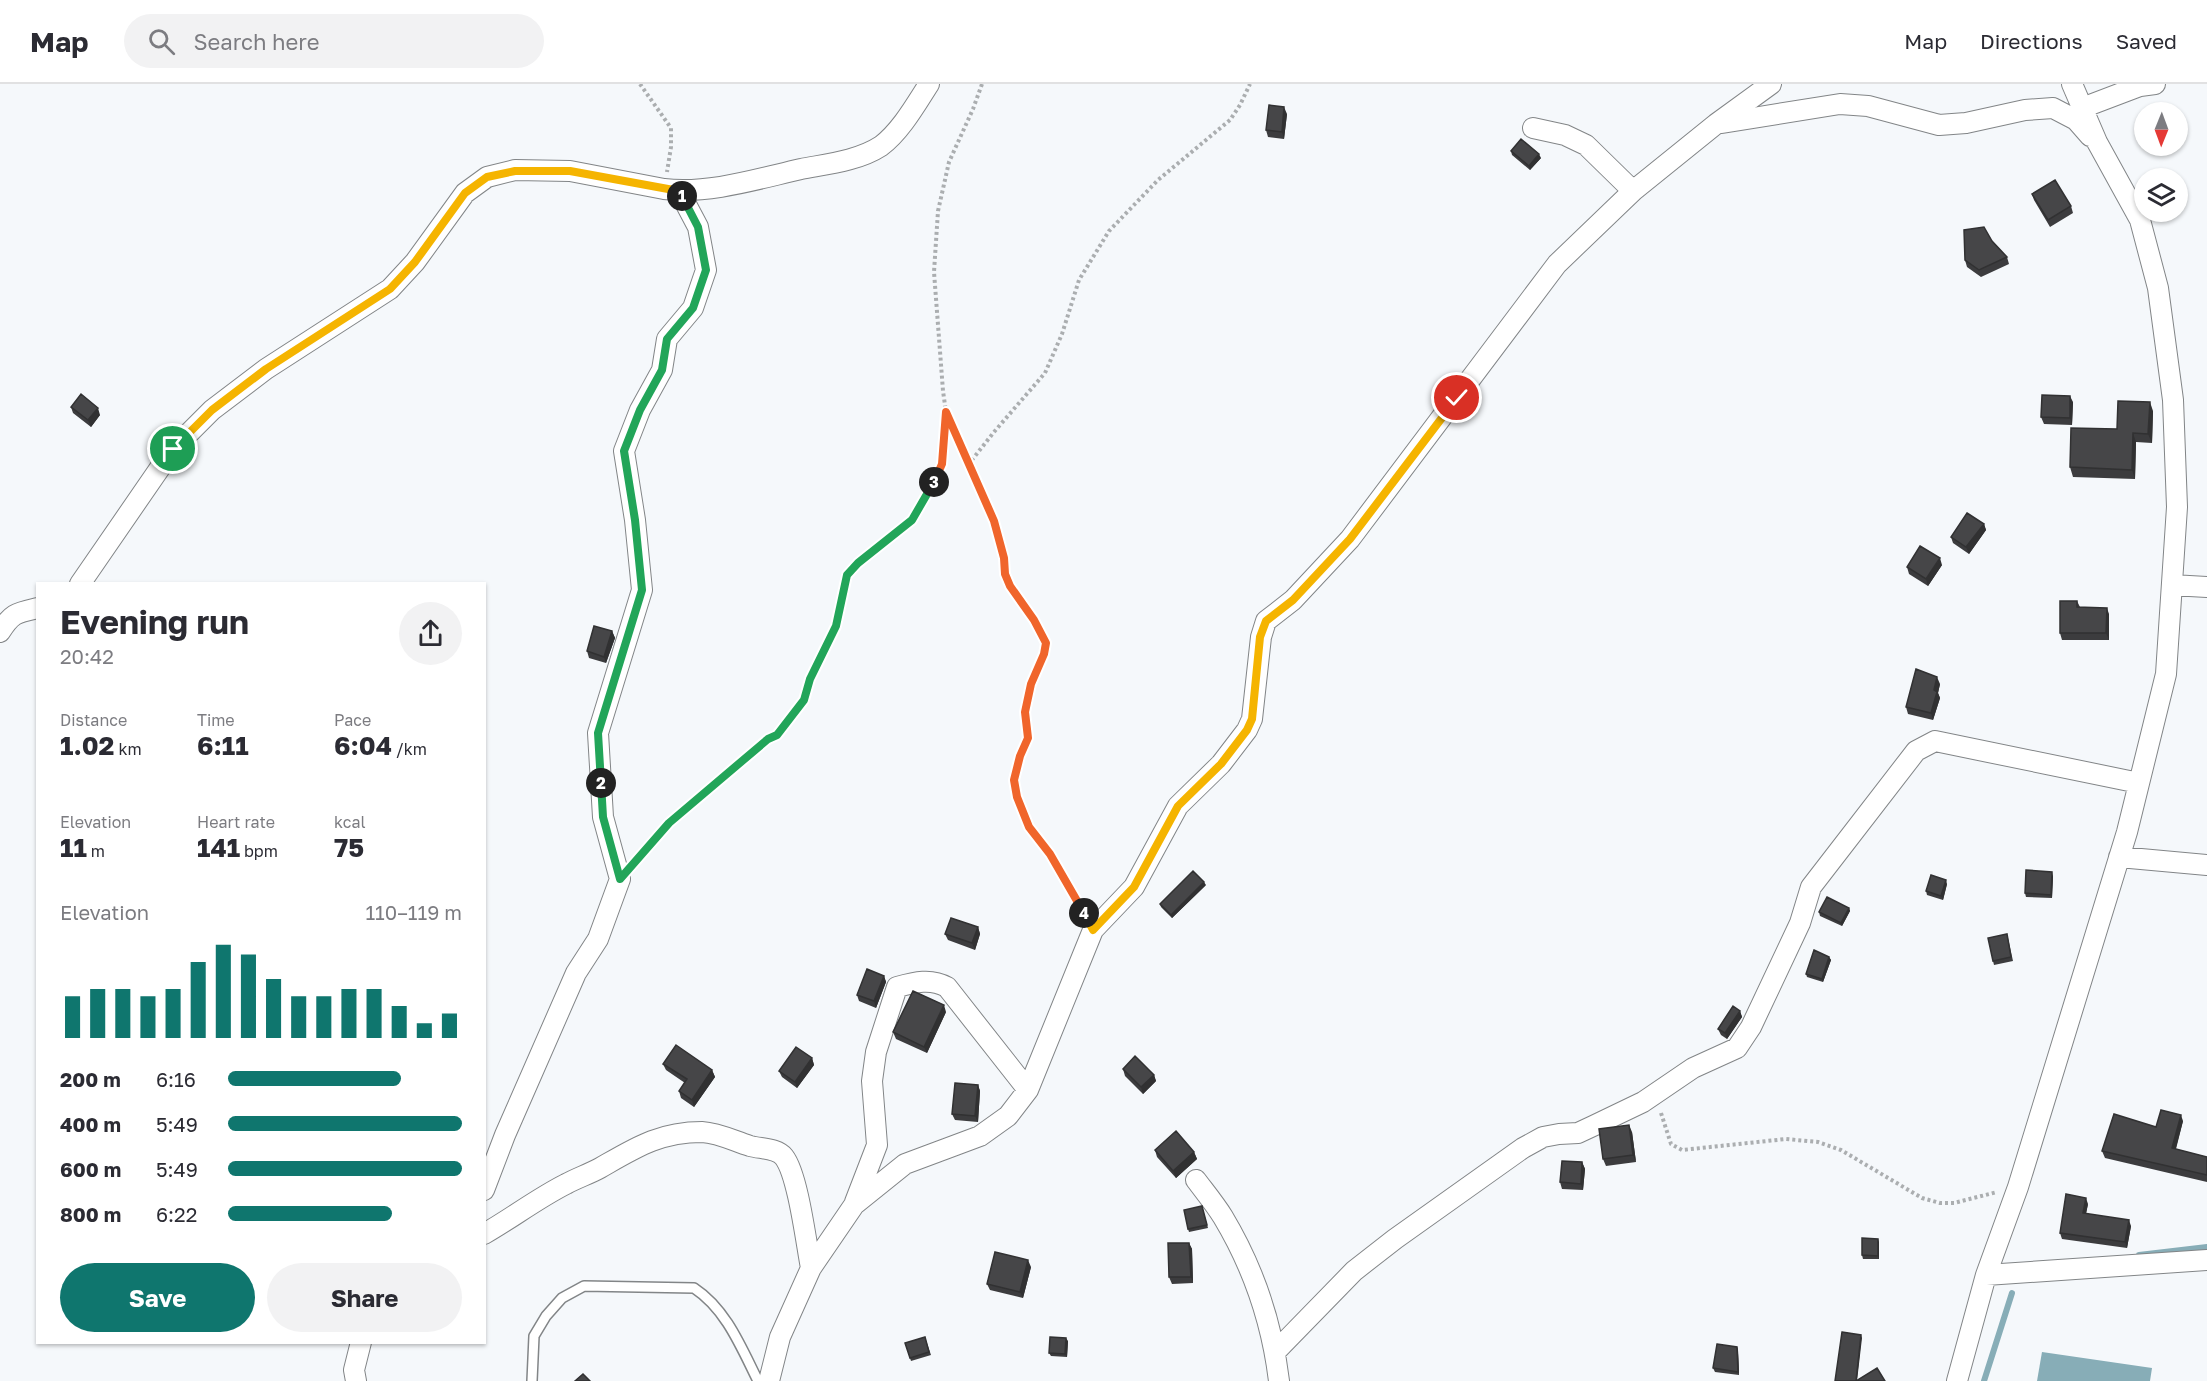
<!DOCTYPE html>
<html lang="en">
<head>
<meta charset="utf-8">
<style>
	:root { --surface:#fff; --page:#f2f2f3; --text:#2b2b33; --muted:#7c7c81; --line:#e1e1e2; --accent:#0f766e }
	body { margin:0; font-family:"Golos Text",sans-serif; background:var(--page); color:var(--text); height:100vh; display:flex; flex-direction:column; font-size:22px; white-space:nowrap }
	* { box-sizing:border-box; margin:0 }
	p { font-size:20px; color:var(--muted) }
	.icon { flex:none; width:33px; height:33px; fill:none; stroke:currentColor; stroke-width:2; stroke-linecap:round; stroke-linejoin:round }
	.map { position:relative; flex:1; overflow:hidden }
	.drawer { position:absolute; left:36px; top:498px; width:450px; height:762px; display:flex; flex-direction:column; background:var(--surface); border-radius:0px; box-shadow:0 2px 4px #0004 }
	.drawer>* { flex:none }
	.needle { width:39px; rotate:181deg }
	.fabs { position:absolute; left:2134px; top:18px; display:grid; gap:12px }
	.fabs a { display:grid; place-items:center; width:54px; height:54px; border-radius:50%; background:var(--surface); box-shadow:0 2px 4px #0004; font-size:30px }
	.pin { position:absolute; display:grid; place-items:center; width:51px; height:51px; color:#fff; margin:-26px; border:3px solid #fff; border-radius:50%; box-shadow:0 2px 6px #0007 }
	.km { position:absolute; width:30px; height:30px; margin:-15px; border-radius:50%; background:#222; color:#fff; font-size:16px; line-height:30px; text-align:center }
	.round { display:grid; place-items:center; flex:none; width:63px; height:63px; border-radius:32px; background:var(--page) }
	.head { display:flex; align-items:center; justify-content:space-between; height:102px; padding:0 24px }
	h1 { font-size:33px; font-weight:700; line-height:45px }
	.figures { display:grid; grid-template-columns:repeat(3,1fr); gap:9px; height:102px; padding:6px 24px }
	.figures div { display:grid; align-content:center }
	.figures b { font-size:26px; font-weight:700 }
	.figures small { font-size:16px; font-weight:400 }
	.figures p { font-size:16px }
	.chart { height:168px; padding:12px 24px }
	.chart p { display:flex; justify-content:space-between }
	.chart svg { width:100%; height:108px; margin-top:6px; stroke:var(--accent); stroke-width:6 }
	.cta { display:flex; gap:12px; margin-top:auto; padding:12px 24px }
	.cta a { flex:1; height:69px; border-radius:36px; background:var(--accent); color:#fff; font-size:24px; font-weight:700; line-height:69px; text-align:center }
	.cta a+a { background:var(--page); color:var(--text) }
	ul { padding:0 24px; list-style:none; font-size:20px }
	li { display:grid; grid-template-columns:96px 72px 1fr; align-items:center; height:45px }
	li i { height:15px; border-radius:8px; background:var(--accent) }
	header { display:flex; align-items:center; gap:36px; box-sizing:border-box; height:84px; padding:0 30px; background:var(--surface); border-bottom:2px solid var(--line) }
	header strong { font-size:28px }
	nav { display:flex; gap:33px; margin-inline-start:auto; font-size:21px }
	.search { width:420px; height:54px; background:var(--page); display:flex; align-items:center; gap:15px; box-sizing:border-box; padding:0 21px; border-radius:33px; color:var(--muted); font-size:22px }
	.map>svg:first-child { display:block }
</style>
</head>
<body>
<header>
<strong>Map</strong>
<div class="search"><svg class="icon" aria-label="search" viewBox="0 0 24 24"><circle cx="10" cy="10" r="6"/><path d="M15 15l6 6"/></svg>Search here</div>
<nav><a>Map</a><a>Directions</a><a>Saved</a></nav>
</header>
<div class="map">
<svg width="2207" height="1297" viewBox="0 0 2207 1297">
	<rect width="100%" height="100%" fill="#f5f8fb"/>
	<path fill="#87adb7" d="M2042 1268 2152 1284 2150 1297H2037Z"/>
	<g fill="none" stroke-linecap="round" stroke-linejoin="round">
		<path stroke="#87adb7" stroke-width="6" d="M2139 1171 2207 1163
			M1984 1297 2012 1209"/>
		<defs>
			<path id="lane" d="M532 1297 534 1252 546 1232 562 1214 584 1202 694 1204C726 1225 741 1263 758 1297"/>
			<path id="street" d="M2082 24 2140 2 2155 0
				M1722 39 1840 20 1868 22 1939 41 1966 39 2025 26 2053 24 2076 36 2090 52
				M1533 44 1565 51 1586 61 1633 107
				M80 500 173 365 212 326 266 285 390 205 415 178 465 109 487 93 515 86 570 87 664 105C710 110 757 95 801 85 827 80 858 77 881 62 901 47 916 20 929 0
				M2172 501 2207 503
				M0 548C12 529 16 529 38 524
				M2119 773 2207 781
				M1196 1096C1205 1108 1215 1120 1223 1133 1253 1183 1272 1239 1279 1297
				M484 1106 505 1051 576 889 598 855 620 795 603 733 598 649 642 506 635 436 624 367 640 326 662 286 667 255 693 224 706 186 698 143 679 107
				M855 1118 877 1061 872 997 876 968 897 903C915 898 931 894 947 903L1028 1006
				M484 1150C512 1134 538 1114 566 1100 577 1094 589 1090 600 1084 635 1064 659 1048 702 1048 719 1049 734 1057 750 1062 761 1065 777 1064 784 1073 798 1091 806 1158 811 1184
				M1986 1191 2207 1176
				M1276 1267 1354 1187 1395 1155 1523 1064 1543 1053 1559 1050 1578 1049 1593 1042 1643 1018 1693 984 1737 964 1751 943 1800 839 1811 803 1916 667 1935 657 2139 699
				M356 1297 354 1286 361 1258
				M769 1297 780 1253 811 1184 854 1121 905 1080 980 1052 1008 1032 1028 1006 1093 846 1134 803 1178 722 1221 680 1247 646 1252 635 1261 553 1266 537 1293 516 1350 455 1557 180 1633 107 1716 40 1771 0
				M1957 1297 1986 1191 2018 1103 2127 748 2166 590 2177 423 2173 316 2158 204 2140 136 2097 58 2072 0"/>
		</defs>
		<use href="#lane" stroke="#828587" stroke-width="12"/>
		<use href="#street" stroke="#828587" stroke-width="22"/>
		<path stroke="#abaeb0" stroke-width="4" stroke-dasharray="3 3" stroke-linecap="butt" d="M640 0 671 44V63L667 88
			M982 0 973 25 949 78 938 127 934 188 943 307 946 328 995 437 1004 474 1005 490 1046 559C1042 582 1029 602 1026 625 1024 635 1030 647 1027 657 1022 669 1014 682 1014 696 1013 723 1035 749 1049 769 1062 788 1073 810 1084 829
			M968 381 994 348 1045 289 1062 250 1079 196 1109 147 1158 96 1230 36 1240 21 1250 0
			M634 779 669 739 768 655 777 651 803 616 810 595 836 542 847 491 858 479 913 436 922 422 942 380 946 331
			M1661 1029 1671 1060 1682 1066 1786 1055 1818 1058 1841 1066 1922 1114 1940 1119H1954L1997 1108"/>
		<use href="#lane" stroke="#fff" stroke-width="9"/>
		<use href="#street" stroke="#fff" stroke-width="20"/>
	</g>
	<path fill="#3c3c3e" d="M1287 30 1284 55 1268 53 1266 46Z
		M1511 67 1541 74 1530 86 1512 71Z
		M2032 110 2071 122 2073 129 2050 143 2034 116Z
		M1992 157 2007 173 2009 180 1981 193 1967 183 1965 176Z
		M2073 318 2072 341 2044 340 2041 333Z
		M71 323 100 331 91 343 73 329Z
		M2153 327 2152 359 2136 358 2135 395 2073 393 2070 383 2117 345Z
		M1984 440 1986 446 1969 470 1953 459 1951 453Z
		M1942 481 1928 502 1909 490 1907 483Z
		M2077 517 2080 523 2109 530V556H2062L2060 549Z
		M612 547 615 554 606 579 589 574 587 567Z
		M1940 600 1938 609 1940 614 1933 636 1908 630 1906 623Z
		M2053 792 2052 814 2026 813 2025 809Z
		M1947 800 1943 816 1927 811 1926 807Z
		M1206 801 1172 834 1161 823 1160 820Z
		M1849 824 1850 827 1842 842 1820 832 1819 828Z
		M978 843 980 850 975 866 948 856 945 850Z
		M2008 854 2013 877 1994 881 1993 877Z
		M1829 873 1831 876 1823 898 1807 893 1806 890Z
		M884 892 886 898 876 924 859 917 857 911Z
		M1740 927 1742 933 1727 955 1721 951 1718 945Z
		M946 928 927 969 896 955 893 948Z
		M812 974 814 981 797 1004 782 993 779 987Z
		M663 980 712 986 715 993 694 1023 681 1014 679 1007 685 999 666 986Z
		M1123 985 1154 991 1156 997 1143 1010 1125 992Z
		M978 1001 980 1007 978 1038 955 1036 952 1030Z
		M2183 1037 2176 1065 2207 1073V1098L2105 1074 2102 1067 2156 1043Z
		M1632 1048 1636 1078 1606 1082 1603 1075Z
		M1155 1066 1194 1068 1197 1075 1176 1094 1157 1073Z
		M1582 1078 1585 1085 1583 1106 1562 1105 1560 1098Z
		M2088 1120 2086 1129 2131 1142 2127 1164 2062 1155 2060 1149Z
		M1202 1122 1208 1144 1189 1148 1188 1145Z
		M1879 1158V1175H1863L1862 1171Z
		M1189 1159 1192 1165 1193 1199 1172 1200 1169 1193Z
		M1031 1183 1023 1214 990 1206 987 1200Z
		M925 1253 931 1271 911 1277 905 1259Z
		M1068 1257 1067 1273 1051 1272 1049 1269Z
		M1737 1263 1738 1266 1739 1291 1715 1288 1713 1284Z"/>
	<path fill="#313132" d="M1284 23 1287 30 1284 55 1282 48Z
		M1539 70 1541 74 1530 86 1529 82Z
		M2070 312 2073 318 2072 341 2070 334Z
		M2150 318 2153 327 2152 359 2148 350Z
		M98 324 100 331 91 343 88 336Z
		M2133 349 2136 358 2135 395 2132 386Z
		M1984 440 1986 446 1969 470 1966 463Z
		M1940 474 1942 481 1928 502 1926 495Z
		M2107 524 2109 530V556L2106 549Z
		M612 547 615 554 606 579 604 573Z
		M1937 593 1940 600 1938 609 1940 614 1933 636 1931 629 1934 606Z
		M2052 788 2053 792 2052 814 2051 811Z
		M1946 796 1947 800 1943 816 1941 812Z
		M1204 798 1206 801 1172 834 1171 831Z
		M1849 824 1850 827 1842 842 1841 839Z
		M978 843 980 850 975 866 972 859Z
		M1829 873 1831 876 1823 898 1822 895Z
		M884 892 886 898 876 924 874 917Z
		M944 921 946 928 927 969 924 963Z
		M1740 927 1742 933 1727 955 1725 949Z
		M812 974 814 981 797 1004 795 998Z
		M712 986 715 993 694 1023 692 1016Z
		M1154 991 1156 997 1143 1010 1141 1003Z
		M978 1001 980 1007 978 1038 975 1032Z
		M2181 1031 2183 1037 2174 1071 2172 1064Z
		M1629 1041 1632 1048 1636 1078 1633 1071Z
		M1194 1068 1197 1075 1176 1094 1173 1087Z
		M1582 1078 1585 1085 1583 1106 1581 1100Z
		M2086 1114 2088 1120 2085 1135 2083 1129Z
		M2129 1136 2131 1142 2127 1164 2125 1158Z
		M1878 1155 1879 1158V1175L1878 1172Z
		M1189 1159 1192 1165 1193 1199 1191 1193Z
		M1028 1176 1031 1183 1023 1214 1020 1208Z
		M1861 1251 1862 1254 1857 1297H1856Z
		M1066 1254 1068 1257 1067 1273 1065 1270Z
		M1737 1263 1738 1266 1739 1291 1738 1288Z"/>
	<path fill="#464648" stroke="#313132" stroke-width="1.5" d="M1269 21 1284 23 1282 48 1266 46Z
		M1521 55 1539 70 1529 82 1511 67Z
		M2055 96 2071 122 2048 136 2032 110Z
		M1984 143 1992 157 2007 173 1979 186 1965 176 1964 146Z
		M81 310 98 324 88 336 71 323Z
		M2042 311 2070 312V334L2041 333Z
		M2118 317 2150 318 2148 350 2133 349 2132 386 2070 383 2071 344 2117 345Z
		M1967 429 1984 440 1966 463 1951 453Z
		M1920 462 1940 474 1926 495 1907 483Z
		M2060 517H2077V523L2107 524 2106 549H2060Z
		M594 542 612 547 604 573 587 567Z
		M1916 585 1937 593 1934 606 1937 608 1931 629 1906 623Z
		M2026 786 2052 788 2051 811 2025 809Z
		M1193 787 1204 798 1171 831 1160 820Z
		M1931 791 1946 796 1941 812 1926 807Z
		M1827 813 1849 824 1841 839 1819 828Z
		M951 834 978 843 972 859 945 850Z
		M2007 850 2011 873 1993 877 1988 854Z
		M1814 866 1829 873 1822 895 1806 890Z
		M867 885 884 892 874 917 857 911Z
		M913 907 944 921 924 963 893 948Z
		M1733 922 1740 927 1725 949 1718 945Z
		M676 961 712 986 692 1016 679 1007 687 995 663 980Z
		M796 963 812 974 795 998 779 987Z
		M1135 972 1154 991 1141 1003 1123 985Z
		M955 999 978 1001 975 1032 952 1030Z
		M2161 1026 2181 1031 2172 1064 2207 1073V1091L2102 1067 2114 1030 2156 1043Z
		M1629 1041 1633 1071 1603 1075 1599 1045Z
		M1176 1047 1194 1068 1173 1087 1155 1066Z
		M1562 1077 1582 1078 1581 1100 1560 1098Z
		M2066 1110 2086 1114 2083 1129 2129 1136 2125 1158 2060 1149Z
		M1202 1122 1207 1141 1188 1145 1184 1126Z
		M1862 1154 1878 1155V1172L1862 1171Z
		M1168 1159H1189L1191 1193H1169Z
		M995 1168 1028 1176 1020 1208 987 1200Z
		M1842 1248 1861 1251 1856 1297H1835Z
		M925 1253 929 1268 910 1274 905 1259Z
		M1050 1253 1066 1254 1065 1270 1049 1269Z
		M1717 1260 1737 1263 1738 1288 1713 1284Z
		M1877 1284 1885 1297H1856Z
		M583 1290 590 1297H575Z"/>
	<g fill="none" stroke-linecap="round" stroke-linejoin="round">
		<defs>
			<path id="split-1" d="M173 365 212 326 266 285 390 205 415 178 465 109 487 93 515 87H570L679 107 682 112"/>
			<path id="split-2" d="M601 699 598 649 642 506 635 436 624 367 640 326 662 286 667 255 693 224 706 186 698 143 682 112"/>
			<path id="split-3" d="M601 699 603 733 620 795 669 739 768 655 777 651 804 616 810 595 836 542 847 491 858 479 912 436 934 398"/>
			<path id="split-4" d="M934 398 942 380 946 328 994 437 1004 474 1005 490 1010 502 1034 536 1046 559 1044 570 1031 600 1025 628 1028 654 1020 672 1014 696 1017 713 1029 743 1050 770 1084 829"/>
			<path id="split-5" d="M1084 829 1093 846 1134 803 1178 722 1221 680 1247 646 1252 635 1260 553 1266 537 1293 516 1350 455 1457 314"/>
		</defs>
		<use href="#split-1" stroke="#fff" stroke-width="12"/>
		<use href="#split-2" stroke="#fff" stroke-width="12"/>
		<use href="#split-3" stroke="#fff" stroke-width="12"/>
		<use href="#split-4" stroke="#fff" stroke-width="12"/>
		<use href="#split-5" stroke="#fff" stroke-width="12"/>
		<use href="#split-1" stroke="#f5b400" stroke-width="8"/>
		<use href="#split-2" stroke="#22a559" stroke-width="8"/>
		<use href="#split-3" stroke="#22a559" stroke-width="8"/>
		<use href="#split-4" stroke="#f0652b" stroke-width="8"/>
		<use href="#split-5" stroke="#f5b400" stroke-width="8"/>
	</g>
</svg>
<div class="fabs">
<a><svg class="needle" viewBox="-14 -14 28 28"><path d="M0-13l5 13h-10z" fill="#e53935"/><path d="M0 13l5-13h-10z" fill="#7c7c81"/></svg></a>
<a><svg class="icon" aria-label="layers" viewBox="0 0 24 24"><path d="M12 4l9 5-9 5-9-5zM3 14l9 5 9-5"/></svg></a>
</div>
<div class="pin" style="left:173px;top:365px;background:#1e9e55"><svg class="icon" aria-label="arrive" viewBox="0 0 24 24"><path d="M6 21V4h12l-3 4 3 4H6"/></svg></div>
<div class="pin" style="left:1457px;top:314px;background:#d93025"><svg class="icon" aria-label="check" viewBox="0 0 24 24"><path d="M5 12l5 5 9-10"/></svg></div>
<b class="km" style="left:682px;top:112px">1</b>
<b class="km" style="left:601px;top:699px">2</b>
<b class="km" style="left:934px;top:398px">3</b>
<b class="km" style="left:1084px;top:829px">4</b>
<section class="drawer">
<div class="head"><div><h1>Evening run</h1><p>20:42</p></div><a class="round"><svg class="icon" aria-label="share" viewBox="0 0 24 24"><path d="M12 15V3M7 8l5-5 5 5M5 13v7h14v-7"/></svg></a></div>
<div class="figures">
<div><p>Distance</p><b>1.02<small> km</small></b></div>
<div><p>Time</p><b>6:11</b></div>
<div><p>Pace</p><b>6:04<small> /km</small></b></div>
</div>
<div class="figures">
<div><p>Elevation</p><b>11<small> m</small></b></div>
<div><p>Heart rate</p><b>141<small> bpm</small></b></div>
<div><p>kcal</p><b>75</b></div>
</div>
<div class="chart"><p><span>Elevation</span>110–119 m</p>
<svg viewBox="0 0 160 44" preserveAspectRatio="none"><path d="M5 44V27M15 44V24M25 44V24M35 44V27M45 44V24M55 44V13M65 44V6M75 44V10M85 44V20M95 44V27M105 44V27M115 44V24M125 44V24M135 44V31M145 44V38M155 44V34"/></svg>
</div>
<ul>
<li><b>200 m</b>6:16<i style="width:74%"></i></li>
<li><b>400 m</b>5:49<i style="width:100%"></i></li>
<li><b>600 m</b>5:49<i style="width:100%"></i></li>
<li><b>800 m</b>6:22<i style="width:70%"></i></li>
</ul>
<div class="cta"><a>Save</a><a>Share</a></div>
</section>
</div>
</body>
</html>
